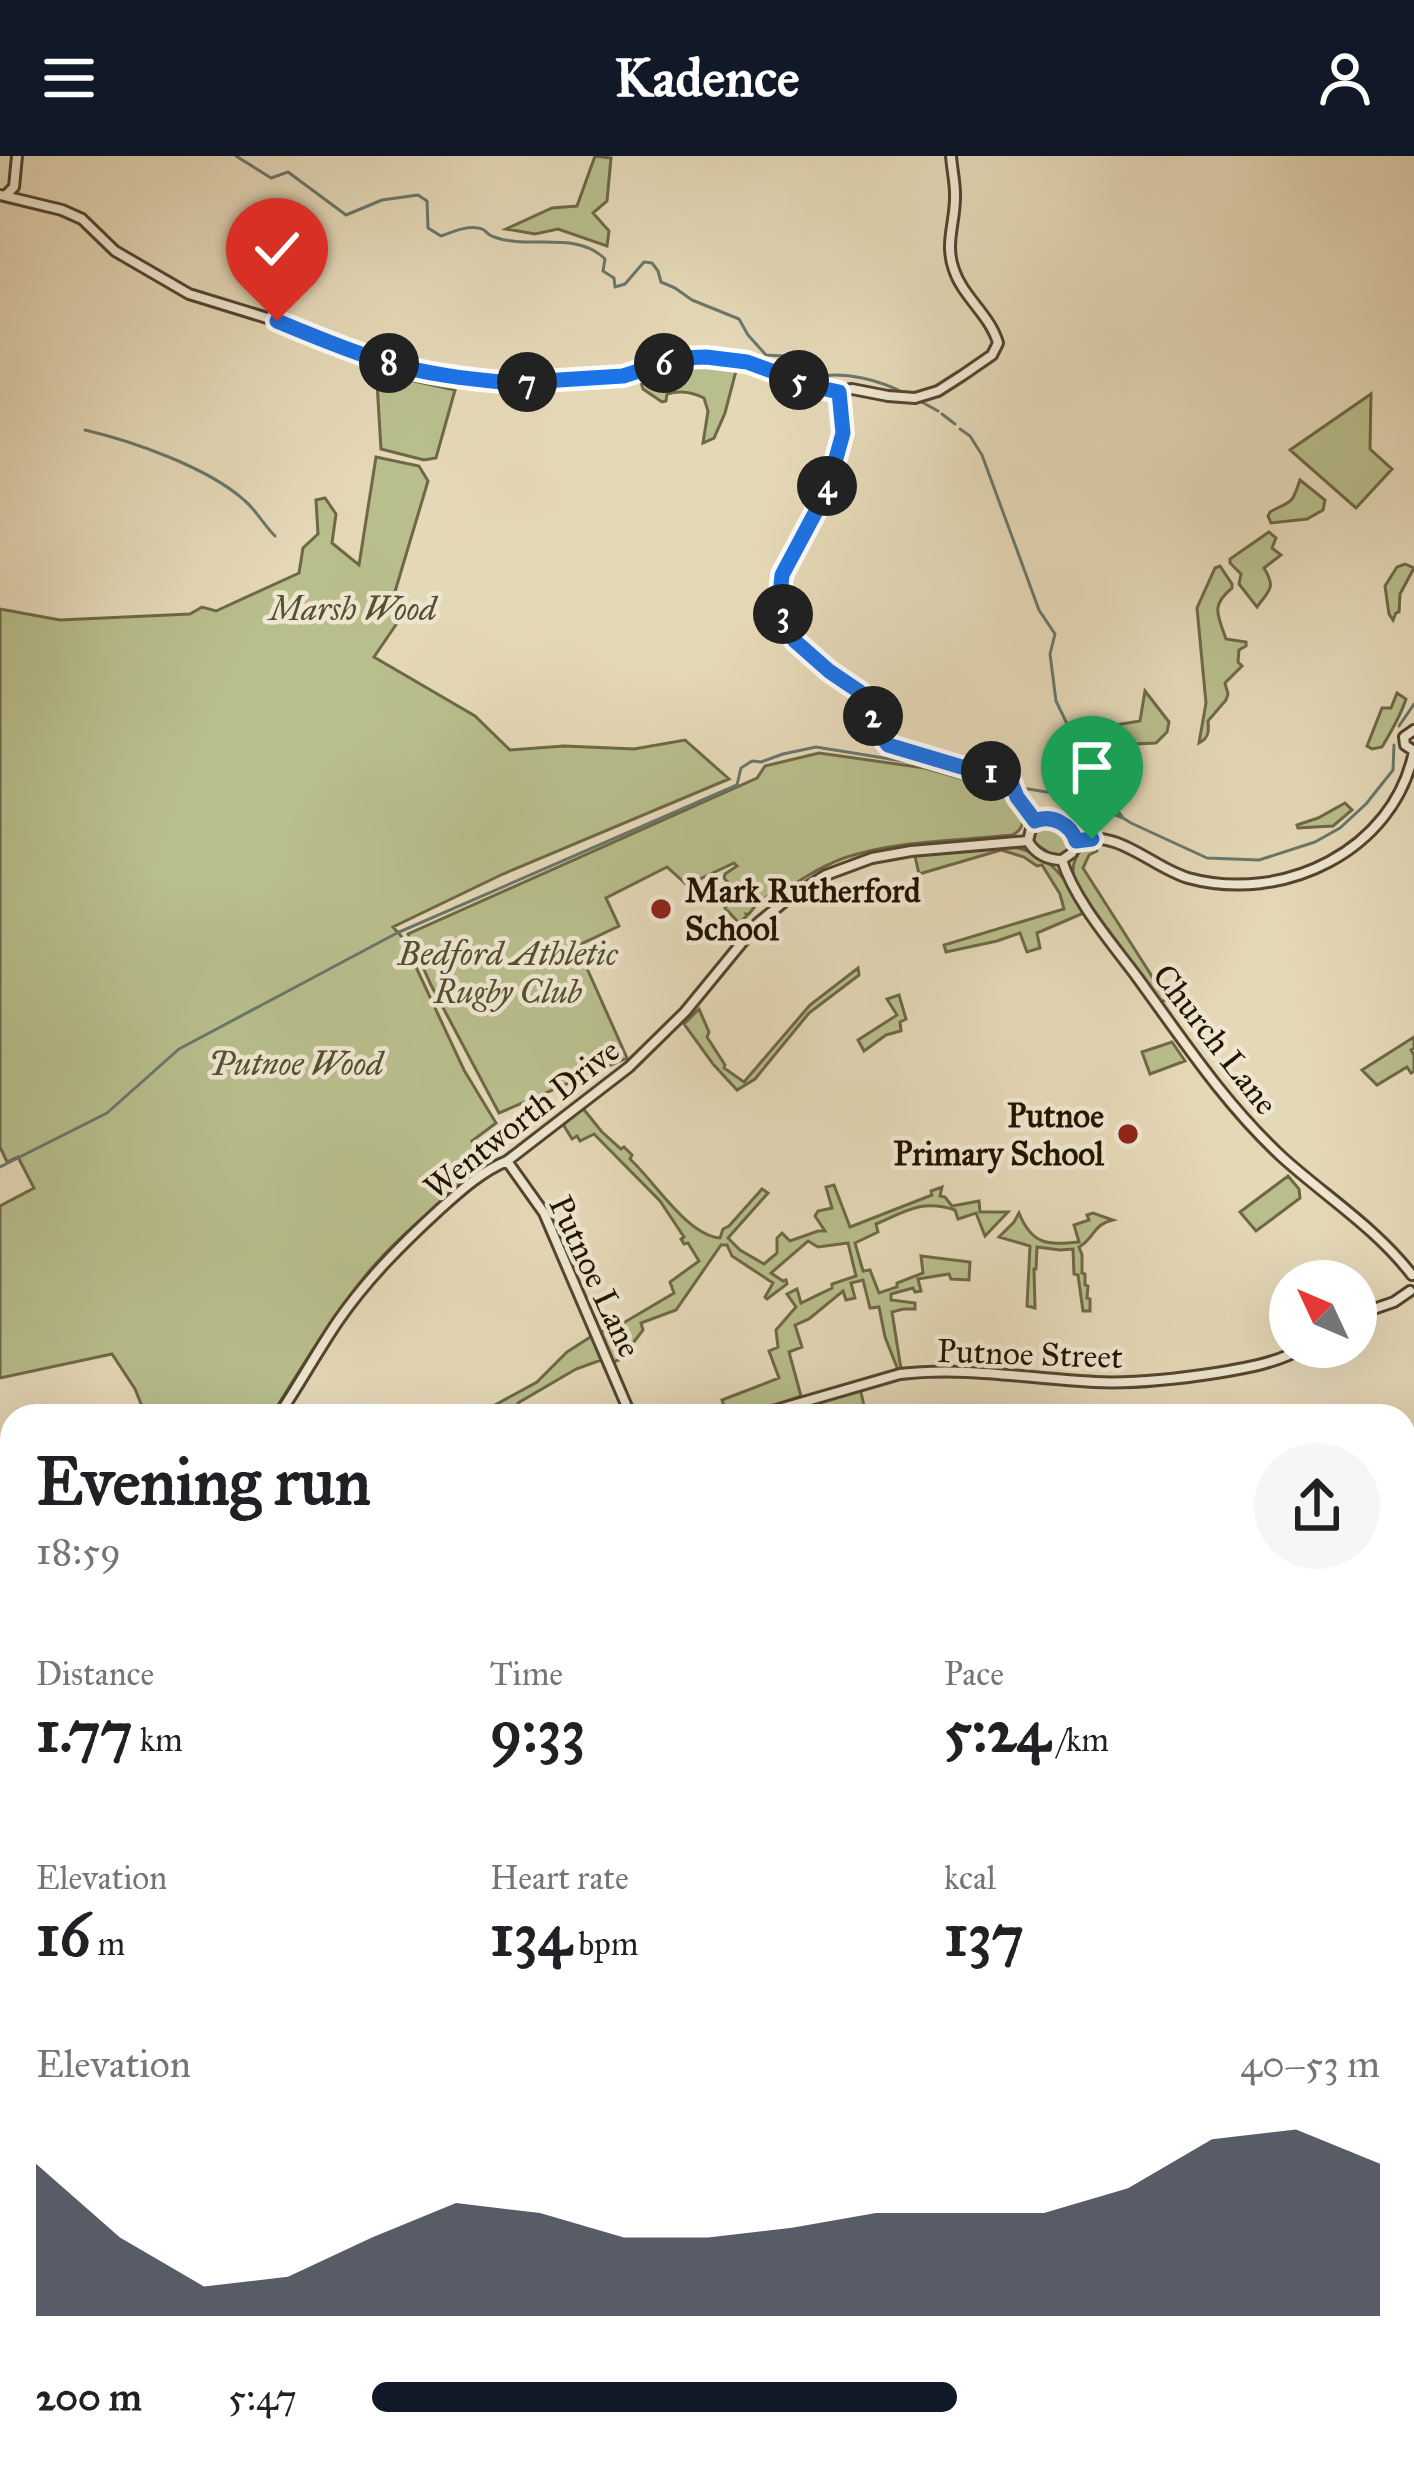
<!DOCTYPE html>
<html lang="en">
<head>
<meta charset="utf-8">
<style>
	:root { --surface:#fff; --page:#f6f6f6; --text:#202124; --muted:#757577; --accent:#111827 }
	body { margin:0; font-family:"IM FELL Great Primer",serif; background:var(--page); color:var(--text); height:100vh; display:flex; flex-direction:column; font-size:45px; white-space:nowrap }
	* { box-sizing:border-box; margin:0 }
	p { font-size:39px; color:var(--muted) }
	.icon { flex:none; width:66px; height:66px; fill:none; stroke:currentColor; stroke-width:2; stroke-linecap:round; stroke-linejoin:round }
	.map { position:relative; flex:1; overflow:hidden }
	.details { position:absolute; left:0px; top:1248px; width:1416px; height:1065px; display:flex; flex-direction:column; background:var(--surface); border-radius:36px 36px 0 0; box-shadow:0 12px 48px #0002 }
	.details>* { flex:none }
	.needle { width:78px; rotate:314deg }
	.controls { position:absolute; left:1269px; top:1104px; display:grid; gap:24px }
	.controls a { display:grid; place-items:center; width:108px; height:108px; border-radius:50%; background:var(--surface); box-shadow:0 12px 48px #0002; font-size:60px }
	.pin { position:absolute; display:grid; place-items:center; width:102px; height:102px; color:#fff; margin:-123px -51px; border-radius:50% 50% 50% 0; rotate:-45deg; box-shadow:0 0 12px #0007 }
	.pin .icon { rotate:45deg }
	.km { position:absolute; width:60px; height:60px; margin:-30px; border-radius:50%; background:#222; color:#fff; font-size:33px; line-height:60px; text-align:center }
	.round { display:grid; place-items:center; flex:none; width:126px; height:126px; border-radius:63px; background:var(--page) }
	.headline { display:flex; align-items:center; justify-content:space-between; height:204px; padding:0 36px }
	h1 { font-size:66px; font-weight:800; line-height:90px }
	.figures { display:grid; grid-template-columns:repeat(3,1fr); gap:18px; height:204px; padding:12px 36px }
	.figures div { display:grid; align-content:center }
	.figures b { font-size:60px; font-weight:800 }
	.figures small { font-size:33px; font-weight:400 }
	.figures p { font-size:33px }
	.chart { height:336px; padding:24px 36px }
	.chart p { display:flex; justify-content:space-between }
	.chart svg { width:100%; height:216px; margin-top:12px; fill:var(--accent); opacity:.7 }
	ul { padding:0 36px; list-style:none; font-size:39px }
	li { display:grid; grid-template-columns:192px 144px 1fr; align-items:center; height:90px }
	li i { height:30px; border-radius:15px; background:var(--accent) }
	header { display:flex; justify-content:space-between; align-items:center; height:156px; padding:0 36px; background:var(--accent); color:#fff; font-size:54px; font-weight:800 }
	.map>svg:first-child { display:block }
</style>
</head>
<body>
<header><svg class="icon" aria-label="menu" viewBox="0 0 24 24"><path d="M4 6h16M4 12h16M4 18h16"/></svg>Kadence<svg class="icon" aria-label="person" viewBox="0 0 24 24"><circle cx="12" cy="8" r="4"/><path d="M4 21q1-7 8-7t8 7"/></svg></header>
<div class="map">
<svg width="1414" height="2312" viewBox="0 0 1414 2312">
	<rect width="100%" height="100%" fill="#e5d8b7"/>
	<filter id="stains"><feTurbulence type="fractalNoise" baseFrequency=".00167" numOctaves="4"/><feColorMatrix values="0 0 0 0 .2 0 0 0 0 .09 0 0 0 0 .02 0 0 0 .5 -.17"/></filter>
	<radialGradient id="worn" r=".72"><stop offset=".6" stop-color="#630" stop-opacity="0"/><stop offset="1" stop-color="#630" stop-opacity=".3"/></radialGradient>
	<path fill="#b8be8c" stroke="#6e6846" stroke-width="3" d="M595 0 611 2 607 45 593 57 609 75 607 90 558 73 535 78 506 73 552 52 577 50Z
		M687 203 726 205 737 211 725 257 714 282 703 287 708 255 704 242C692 236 680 234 667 238L666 245 662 246 643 233 639 220Z
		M376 210 396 221 455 234 436 302 424 304 381 293Z
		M1371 238 1370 293 1392 313 1356 352 1290 294Z
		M376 301 419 310 428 325 394 439 397 446 403 451 404 457 374 501 475 560 510 594 564 590 634 593 685 584 729 623 503 718 393 771 402 781 464 914 496 967 472 985 490 1008C449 1039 405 1074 371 1113 333 1158 303 1210 271 1260H146L135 1233 112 1198 0 1222V1050L34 1032 18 1001 7 1006 0 991V453L60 464 190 458 202 451 216 455 299 417 303 392 318 378 316 344 325 342 336 358 332 387 359 409Z
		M1300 324 1325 344 1323 354 1307 363 1271 367 1268 360 1270 356C1293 343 1291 350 1300 324Z
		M1269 376 1276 382 1272 392 1281 399 1264 412C1276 432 1270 433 1257 451L1239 428 1241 418 1230 407V403Z
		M1405 408 1414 412 1400 438 1399 456 1396 457 1393 464 1389 458 1385 430 1397 411Z
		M1220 410 1232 428V432C1210 450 1218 459 1226 483L1246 486V490L1239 494 1238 506 1242 510 1225 527 1228 538 1226 544 1208 565C1209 575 1209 582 1199 587L1206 547 1197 452 1215 412Z
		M1145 535 1169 566 1167 576 1156 587 1135 588 1121 613 1112 616 1110 620 1123 633V646L1108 630 1079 575 1140 565Z
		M1397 537 1406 543C1401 559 1391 576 1382 591L1372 593 1367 590 1382 552H1391Z
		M819 597 925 612 987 630 1009 632C1016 647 1034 669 1012 679 957 685 897 684 844 702 817 712 794 728 770 744L767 741 756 749 749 758H746L747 760 739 767 725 752 732 745 735 746 742 736H745L744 734 752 725 748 722 747 726 735 734 724 722 725 718 737 710 734 707 687 729 667 711 606 742 619 770 577 790 627 902 499 957 431 829 408 778 757 622 765 610Z
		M1345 647 1352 654 1333 670 1298 672 1297 669 1318 662Z
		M1046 665C1066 670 1084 682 1063 700H1054L1033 686V673L1038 667Z
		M1094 687 1097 695 1089 699 1083 712 1167 844 1158 846 1076 730C1070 713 1073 701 1086 689Z
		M1000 689C1047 693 1063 719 1086 756L1037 777 1040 792 1027 796 1020 777 997 785 946 796 944 789 1064 753 1060 738 1042 709 1037 710 1024 701 1001 694 919 718 915 700Z
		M858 812 859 819 809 857 755 923 737 934 713 908 684 868 699 853 709 876 707 881 725 909 724 912 744 926 810 849Z
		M899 839 906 863 900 866 901 875 886 879 864 895 858 884 897 859 887 843Z
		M1414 881V892L1411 894 1414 899V915L1411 917 1407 911 1377 929 1362 914Z
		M1172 886 1185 905 1150 918 1142 896Z
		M581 950 602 976 621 993 624 991 632 999 630 1003C655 1026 687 1079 720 1082L723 1073 729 1070 762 1033 768 1037 728 1082 740 1094 764 1108 777 1097V1082L782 1077 790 1085 818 1075H825L815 1060 818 1055 832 1052 826 1031 834 1029 850 1071 932 1039 931 1035 942 1031 940 1040 945 1041 952 1050 979 1045 980 1056H1008L985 1080 976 1057 958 1063 955 1054C922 1043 906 1055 876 1068L878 1076 855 1087 863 1115 870 1114 879 1137 897 1131V1127L923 1117 921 1100 970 1106 969 1124 951 1123 949 1118 918 1123 921 1135 915 1136 913 1132 891 1138V1144L915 1147V1153H903L892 1156 901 1213 898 1214 885 1181 879 1151 870 1152 863 1124 851 1127 855 1142 846 1144 843 1135 809 1163 795 1169 802 1191 789 1196 801 1240 744 1260H727L722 1244 779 1222 769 1195 778 1191 776 1174 796 1151 787 1138 797 1133 801 1147 832 1132V1128L856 1120 848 1087 818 1091 808 1085 771 1117 783 1125 786 1124 787 1128 767 1143 765 1141 773 1127 732 1100 727 1089H721L676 1154 641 1167 643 1174 621 1203 613 1206 600 1176 625 1166 674 1137 670 1126 699 1105 688 1087 684 1088 681 1083 684 1081 660 1045 594 978 580 985 577 980 572 983 561 965Z
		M1288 1020 1299 1033 1300 1042 1256 1075 1240 1056Z
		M1019 1057C1032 1089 1047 1089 1079 1086L1074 1069 1089 1064 1087 1059 1093 1057 1113 1064C1092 1069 1095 1082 1079 1091L1082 1099V1117L1085 1118V1129L1088 1130 1087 1142 1090 1143V1155H1083L1078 1119 1074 1118 1073 1093 1060 1094 1037 1091 1036 1113H1034L1035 1152 1027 1150 1030 1090 999 1081 1014 1066Z
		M592 1180 601 1204 576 1213 518 1247 519 1251C501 1255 496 1260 475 1260L537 1226 567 1196Z
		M860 1232 864 1250 862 1254 842 1260H816L813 1245Z
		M12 1694V1943L0 1945V1695Z
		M12 2293V2301H477L475 2312H0V2304Z"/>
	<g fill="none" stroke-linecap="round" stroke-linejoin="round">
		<path stroke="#68776b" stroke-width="3" d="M236 0 271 22 288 16 346 59 382 44 418 39 427 45 428 72 441 80C452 76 465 70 478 72 489 74 483 77 494 81 529 94 576 74 605 103L603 115 614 122 615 131 625 128 644 106 652 107 658 115 661 126 675 132 692 144 739 163 748 179 766 199 784 200 817 221C845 215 880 224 906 238
			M920 245 938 255
			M942 258 955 268
			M960 273 970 280 982 299 1039 454 1055 478 1050 498 1056 545 1087 609 1103 635 1123 662 1131 667 1207 702 1259 704 1315 686 1340 672 1366 648 1393 614 1394 589
			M85 274C132 285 207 311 244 344 256 354 264 369 275 380
			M1399 570 1414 548
			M1016 631 1065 639 1123 662
			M0 1011 107 957 179 893 397 777 737 629 741 612 752 605 761 606 783 598 816 591 927 609 973 624 1007 630"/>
		<defs>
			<path id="tertiary" d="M0 39 62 54 82 63 115 95 189 138 277 165 383 205 435 217 511 227 529 226 624 220 680 202 706 201 733 203 759 209 825 233 839 235 852 233 888 240 915 242 938 235 963 219 992 199 998 187C990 159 963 141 954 114 944 87 956 65 955 38 955 26 952 13 951 0
				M5 40 14 31 17 0
				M839 235 843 277 832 317 822 344 782 419 780 438 788 473 795 485 829 515 855 531 864 540 878 576 888 589 965 612 1001 617 1011 627 1017 641 1035 666
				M1028 685 1032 669 1046 661C1059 665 1073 671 1076 685
				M1028 685C1035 698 1048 704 1062 704
				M1076 685C1118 672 1151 711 1188 722 1283 748 1394 695 1414 595L1405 589 1404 581 1414 574
				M1062 704C1075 745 1111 786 1137 821 1183 884 1224 947 1282 1001 1325 1040 1376 1072 1412 1119
				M1062 704 1072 697 1076 685
				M507 1005 544 1057 631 1260
				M1356 1159 1394 1146 1410 1135
				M278 1260C299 1229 317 1196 338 1165 367 1123 402 1088 439 1054 459 1036 482 1015 507 1005L629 911 685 856 758 767 785 745 826 719 872 702 911 695 1028 685
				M755 1260 900 1218C965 1210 1031 1223 1095 1226 1135 1228 1177 1223 1216 1217 1247 1212 1277 1207 1305 1191
				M0 1326 12 1325
				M1404 1331 1414 1328
				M0 1690 12 1689
				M0 2091 12 2117
				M1404 2109 1414 2115
				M0 2123 12 2117
				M480 2312 483 2301"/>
			<path id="secondary" d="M0 1403 12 1421
				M674 2301 676 2312"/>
			<path id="primary" d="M1404 2156 1414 2140
				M1258 2312 1269 2301"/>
		</defs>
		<use href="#tertiary" stroke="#54442e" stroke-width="14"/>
		<use href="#secondary" stroke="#231300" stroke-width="15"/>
		<use href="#primary" stroke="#231300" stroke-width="16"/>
		<use href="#tertiary" stroke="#eee6d0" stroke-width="8"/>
		<use href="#secondary" stroke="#eee6d0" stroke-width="9"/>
		<use href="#primary" stroke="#e5d8b7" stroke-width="10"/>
	</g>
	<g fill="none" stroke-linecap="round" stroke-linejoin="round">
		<defs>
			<path id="route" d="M277 165C311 179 346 194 382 205 423 218 468 223 511 227L623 220 680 202 706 201 747 206 816 231 839 236 843 277 832 317 822 344 782 419 780 438 788 473 795 485 829 515 860 536 868 548 878 576 888 589 965 612 1001 617 1011 626 1017 641 1035 665C1051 658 1071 668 1076 685L1092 683"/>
		</defs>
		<use href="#route" stroke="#fff" stroke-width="24"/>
		<use href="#route" stroke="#1a73e8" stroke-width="15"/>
	</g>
	<g fill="#8f2418" stroke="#eee6d0" stroke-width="4.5">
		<circle cx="661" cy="753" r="12"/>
		<circle cx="1128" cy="978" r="12"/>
	</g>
	<g text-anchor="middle" stroke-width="9" stroke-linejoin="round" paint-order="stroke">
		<g font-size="33" font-style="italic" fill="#574f31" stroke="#eee6d0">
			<text x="353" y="464">Marsh Wood</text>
			<text x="508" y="809">Bedford Athletic<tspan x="508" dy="38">Rugby Club</tspan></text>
			<text x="296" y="919">Putnoe Wood</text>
		</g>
		<g font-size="33" font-weight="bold" fill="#231300" stroke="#eee6d0" text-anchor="start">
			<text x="685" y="746">Mark Rutherford<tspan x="685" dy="38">School</tspan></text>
			<text x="1104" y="971" text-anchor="end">Putnoe<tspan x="1104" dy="38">Primary School</tspan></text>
		</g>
		<g font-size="33" fill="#231300" stroke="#eee6d0">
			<text transform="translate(1216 883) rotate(52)" y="12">Church Lane</text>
			<text transform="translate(521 962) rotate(-38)" y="12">Wentworth Drive</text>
			<text transform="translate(596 1120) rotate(65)" y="12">Putnoe Lane</text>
			<text transform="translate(1030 1197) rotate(2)" y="12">Putnoe Street</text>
		</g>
	</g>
	<rect width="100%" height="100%" filter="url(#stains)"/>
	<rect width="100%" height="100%" fill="url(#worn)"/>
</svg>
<div class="controls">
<a><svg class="needle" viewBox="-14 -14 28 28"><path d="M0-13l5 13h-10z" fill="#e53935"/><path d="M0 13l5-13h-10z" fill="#757577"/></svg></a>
</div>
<div class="pin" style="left:1092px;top:683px;background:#1e9e55"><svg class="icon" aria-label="arrive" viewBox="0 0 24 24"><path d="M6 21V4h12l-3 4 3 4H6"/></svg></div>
<div class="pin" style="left:277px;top:165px;background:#d93025"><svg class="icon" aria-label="check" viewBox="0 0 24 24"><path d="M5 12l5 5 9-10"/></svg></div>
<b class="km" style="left:991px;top:615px">1</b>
<b class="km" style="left:873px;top:560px">2</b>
<b class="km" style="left:783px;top:458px">3</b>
<b class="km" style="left:827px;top:330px">4</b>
<b class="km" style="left:799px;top:224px">5</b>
<b class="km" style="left:664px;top:207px">6</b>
<b class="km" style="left:527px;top:226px">7</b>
<b class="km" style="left:389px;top:207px">8</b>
<section class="details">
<div class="headline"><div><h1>Evening run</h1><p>18:59</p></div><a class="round"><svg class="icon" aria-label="share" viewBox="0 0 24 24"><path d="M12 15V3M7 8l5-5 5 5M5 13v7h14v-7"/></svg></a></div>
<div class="figures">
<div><p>Distance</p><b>1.77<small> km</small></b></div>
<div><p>Time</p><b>9:33</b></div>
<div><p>Pace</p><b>5:24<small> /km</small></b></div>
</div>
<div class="figures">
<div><p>Elevation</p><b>16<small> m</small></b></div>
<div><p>Heart rate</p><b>134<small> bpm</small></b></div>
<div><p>kcal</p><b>137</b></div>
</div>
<div class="chart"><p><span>Elevation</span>40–53 m</p>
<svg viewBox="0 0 160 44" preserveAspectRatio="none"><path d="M0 44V13L10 28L20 38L30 36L40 28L50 21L60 23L70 28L80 28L90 26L100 23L110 23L120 23L130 18L140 8L150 6L160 13V44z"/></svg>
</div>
<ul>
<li><b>200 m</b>5:47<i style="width:58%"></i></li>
</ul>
</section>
</div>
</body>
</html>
